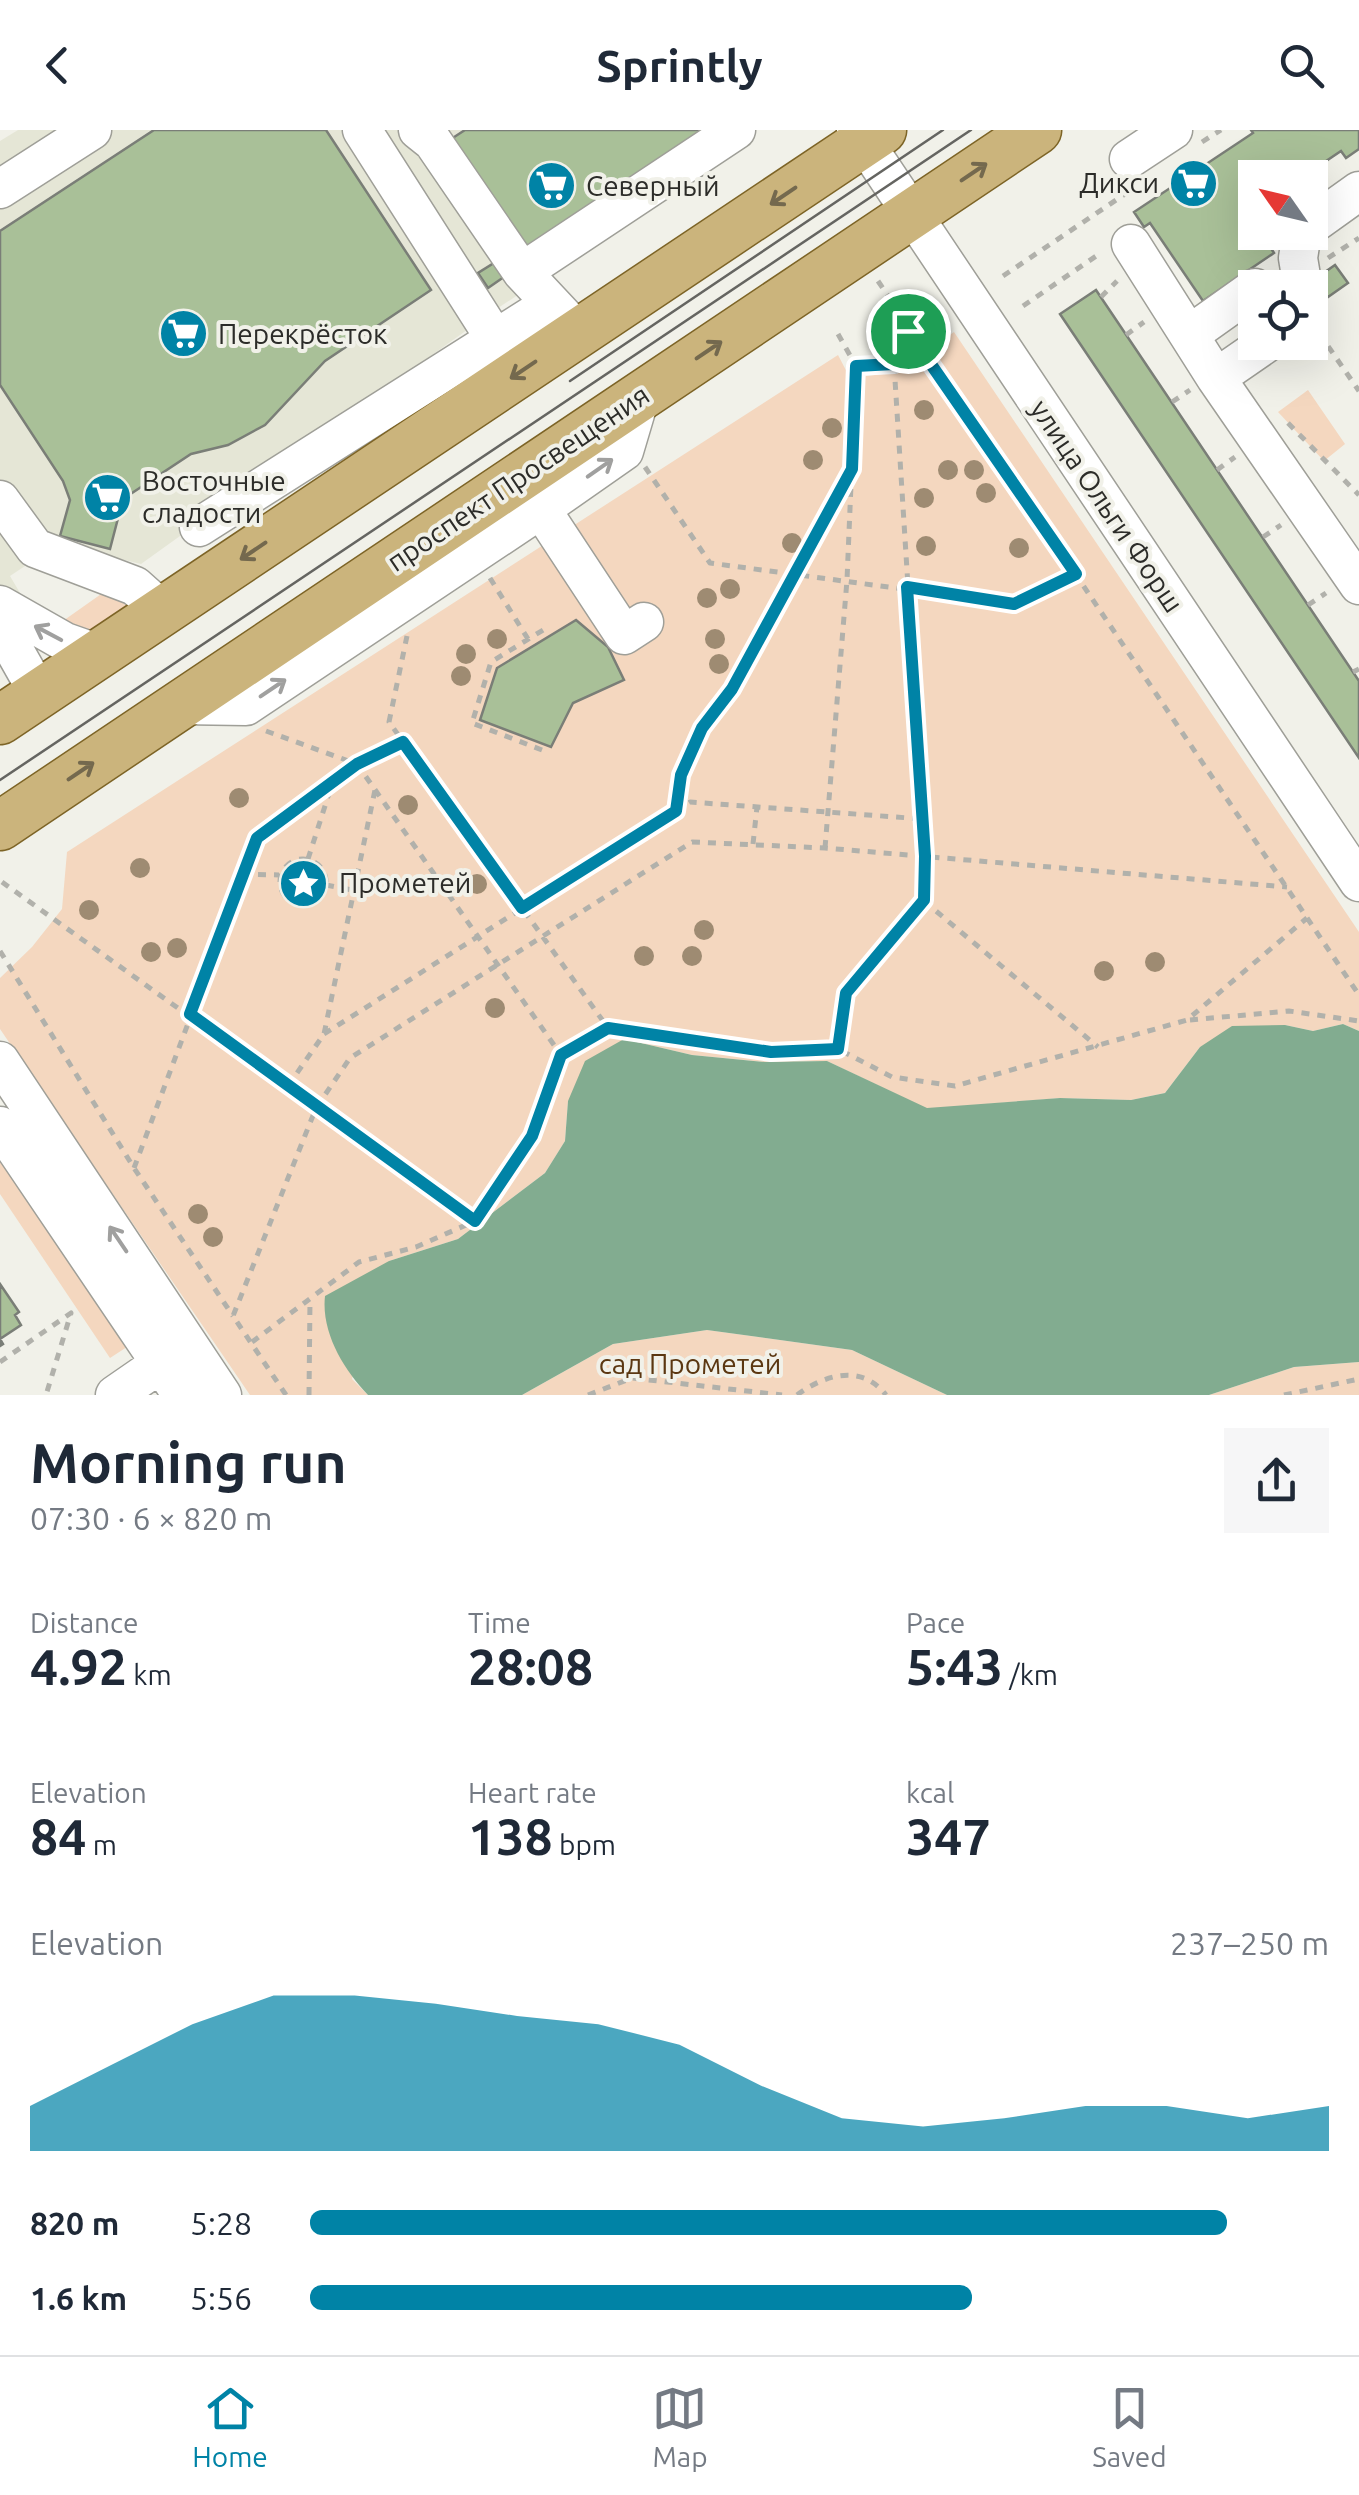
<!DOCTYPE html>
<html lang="en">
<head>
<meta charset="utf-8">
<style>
	:root { --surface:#fff; --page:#f6f6f7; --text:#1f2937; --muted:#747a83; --line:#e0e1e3; --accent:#0083a6 }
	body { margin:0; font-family:Ubuntu,sans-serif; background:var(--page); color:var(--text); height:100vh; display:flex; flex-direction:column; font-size:38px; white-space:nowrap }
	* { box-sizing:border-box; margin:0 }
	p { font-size:32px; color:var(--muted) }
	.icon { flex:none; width:55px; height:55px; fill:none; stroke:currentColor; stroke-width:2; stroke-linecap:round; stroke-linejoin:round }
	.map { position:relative; height:1265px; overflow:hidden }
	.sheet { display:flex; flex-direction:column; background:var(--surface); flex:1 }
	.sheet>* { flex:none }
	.needle { width:65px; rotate:304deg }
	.tools { position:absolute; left:1238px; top:30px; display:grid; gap:20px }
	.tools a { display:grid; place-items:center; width:90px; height:90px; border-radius:0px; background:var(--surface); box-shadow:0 10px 40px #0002; font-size:50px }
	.pin { position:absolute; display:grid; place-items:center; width:85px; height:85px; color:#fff; margin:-42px; border:5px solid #fff; border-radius:50%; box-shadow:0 2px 10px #0007 }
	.round { display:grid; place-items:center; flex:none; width:105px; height:105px; border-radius:0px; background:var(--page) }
	.headline { display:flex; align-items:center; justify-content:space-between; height:170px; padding:0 30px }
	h1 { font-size:55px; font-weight:700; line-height:75px }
	.metrics { display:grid; grid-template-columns:repeat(3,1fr); gap:15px; height:170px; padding:10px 30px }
	.metrics div { display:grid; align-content:center }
	.metrics b { font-size:50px; font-weight:700 }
	.metrics small { font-size:28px; font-weight:400 }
	.metrics p { font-size:28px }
	.chart { height:280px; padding:20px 30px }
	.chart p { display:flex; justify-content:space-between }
	.chart svg { width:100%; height:180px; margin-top:10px; fill:var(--accent); opacity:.7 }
	ul { padding:0 30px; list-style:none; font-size:32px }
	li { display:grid; grid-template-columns:160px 120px 1fr; align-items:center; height:75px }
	li i { height:25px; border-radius:12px; background:var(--accent) }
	header { display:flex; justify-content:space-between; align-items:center; height:130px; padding:0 30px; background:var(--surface); font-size:45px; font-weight:700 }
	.tab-bar { display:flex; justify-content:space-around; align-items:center; height:140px; border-top:2px solid var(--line); background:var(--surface); font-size:28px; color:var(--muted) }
	.tab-bar a { display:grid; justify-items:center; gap:5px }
	.tab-bar .current { color:var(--accent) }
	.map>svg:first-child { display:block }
</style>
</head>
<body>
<header><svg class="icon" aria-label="back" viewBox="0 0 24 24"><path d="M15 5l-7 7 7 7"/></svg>Sprintly<svg class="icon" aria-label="search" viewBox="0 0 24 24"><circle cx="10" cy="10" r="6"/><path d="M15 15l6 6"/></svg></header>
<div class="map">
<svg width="1359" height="1265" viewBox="0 0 1359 1265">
	<rect width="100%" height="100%" fill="#f1f1e9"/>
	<path fill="#e5e6d6" d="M18 0H749L742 17 492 182 141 434 58 414 10 446 20 463 0 476V11Z"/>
	<path fill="#f4d7bf" d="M954 202 1359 802V901L1343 894 1313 901 1285 895 1200 917 1165 963 1131 970 1060 968 927 979 827 931 765 932 692 925 624 909 568 971 565 1011 545 1043 458 1109 389 1131 352 1249 368 1265H250L0 899V848L32 817 62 779 67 722 838 225 850 248 899 242Z
		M1308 260 1345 314 1324 331 1278 282Z
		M104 462 119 463 131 480 94 504 53 498Z
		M0 1021 130 1215 110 1228 0 1064Z
		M707 1200 852 1220 947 1265H522L613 1214Z
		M1359 1232V1265H1209L1294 1237Z"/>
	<path fill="#82ac90" d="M1343 894 1359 901V1232L1294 1237 1209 1265H947L852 1220 707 1200 613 1214 522 1265H368C343 1239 321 1202 325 1166L389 1131 458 1109 545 1043 565 1011 568 971 585 931 624 909 692 925 765 932 827 931 927 978 1060 968 1131 970 1165 963 1200 917 1232 896 1285 895 1313 901Z"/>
	<path fill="#a9c098" stroke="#7a7e77" stroke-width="2.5" d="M154 0H326L431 160 325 231 265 295 228 315 191 324 123 369 110 419 60 406 70 370 63 351 0 255V101Z
		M465 0H700L697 6 531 117 518 114 448 11Z
		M1251 0H1359V19L1346 28 1341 21 1301 48H1255V102H1261L1274 123 1203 171 1150 93 1144 97 1134 82 1253 3Z
		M502 128 511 142 488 158 478 143Z
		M1335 135 1348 153 1328 167 1315 149Z
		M1096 160 1359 551V628L1060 184Z
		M576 490 608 517 624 550 573 573 551 617 480 590 497 538Z
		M0 1154 19 1182 15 1185 21 1195 0 1209 3 1214 0 1216Z"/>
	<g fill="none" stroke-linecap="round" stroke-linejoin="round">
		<defs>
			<path id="minor" d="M362 0 494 207
				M418 0 433 12 522 142 567 190
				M856 0 1359 752
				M1129 29 1173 0
				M0 59 92 0
				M1310 96 1359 61
				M1302 102 1298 128 1303 158
				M1131 114 1216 248 1359 455
				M522 142 736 0
				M1189 205 1255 158
				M1216 248 1268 212
				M0 370 35 418 135 456 163 481
				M541 379 624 505 644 492
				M199 397 549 175
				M0 475 65 512 99 524
				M0 495 39 564
				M180 575 246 576 541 379 624 321 640 267
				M0 931 222 1265
				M0 996 182 1265
				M115 1265 183 1218"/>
			<path id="major" d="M0 590 882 0
				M0 696 1037 0"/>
		</defs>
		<use href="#minor" stroke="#9f9f98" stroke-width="41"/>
		<use href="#major" stroke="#7d6426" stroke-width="51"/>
		<path stroke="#b1b1ab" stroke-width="5" stroke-dasharray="8 8" stroke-linecap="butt" d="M1202 12 1221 0
			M1328 128 1359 108
			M1003 146 1131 60
			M878 151 1359 865
			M1101 167 1117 151
			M1023 176 1102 122
			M1310 190 1359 261
			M838 204 856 236 894 234 909 201
			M1126 205 1144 192
			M1172 272 1190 260
			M1288 293 1359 365
			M645 337 710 433 1014 474 1076 444
			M1217 340 1235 327
			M1263 407 1281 395
			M490 448 528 509
			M1308 475 1326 463
			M407 506 389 592 608 898
			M1353 542 1359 539
			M266 601 357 634 561 925
			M542 620 472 593 491 532 548 497
			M676 681 681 645 701 599 732 559 849 344
			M753 714 757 677
			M825 718 847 450 856 236
			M280 752a23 23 0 1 1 46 0a23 23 0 1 1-46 0Z
			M308 729 333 651
			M242 744 279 745
			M2 752 475 1091
			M326 755 352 760
			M924 771 1098 917
			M0 821 134 1038 233 1186
			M1190 890 1289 881 1359 891
			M324 904 690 672 923 689
			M838 919 847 863 923 770 925 726 894 234
			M288 956 324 904 375 660
			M134 1038 257 709 357 634 403 612
			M252 1212 359 1132 416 1117 475 1091 532 1006 561 925 608 898 771 922 838 919 892 947 955 956 1187 890 1307 788
			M0 1232 71 1183 46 1265
			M286 1265 233 1186 316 978 350 928 692 712 825 718 1287 757
			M309 1265 310 1170
			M588 1265 632 1248 782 1265
			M797 1265C824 1245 861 1233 886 1265
			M1284 1265 1359 1249"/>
		<use href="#minor" stroke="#fff" stroke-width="38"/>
		<use href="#major" stroke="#cbb47c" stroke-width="48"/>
		<path stroke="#656561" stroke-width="2.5" d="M570 251 943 0
			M0 650 971 0"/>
	</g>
	<g fill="#9e8b72">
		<circle cx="924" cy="280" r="10"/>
		<circle cx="832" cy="298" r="10"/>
		<circle cx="813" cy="330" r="10"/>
		<circle cx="948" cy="340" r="10"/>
		<circle cx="974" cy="340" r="10"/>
		<circle cx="986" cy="363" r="10"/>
		<circle cx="924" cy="368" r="10"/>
		<circle cx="792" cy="413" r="10"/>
		<circle cx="926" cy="416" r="10"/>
		<circle cx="1019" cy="418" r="10"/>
		<circle cx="730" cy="459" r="10"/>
		<circle cx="707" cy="468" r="10"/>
		<circle cx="497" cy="509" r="10"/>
		<circle cx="715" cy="509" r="10"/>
		<circle cx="466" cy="524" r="10"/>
		<circle cx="719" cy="534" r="10"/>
		<circle cx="461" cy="546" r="10"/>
		<circle cx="239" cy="668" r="10"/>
		<circle cx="408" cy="675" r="10"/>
		<circle cx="140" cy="738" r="10"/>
		<circle cx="477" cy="754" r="10"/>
		<circle cx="89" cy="780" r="10"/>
		<circle cx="704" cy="800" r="10"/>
		<circle cx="177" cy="818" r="10"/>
		<circle cx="151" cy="822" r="10"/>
		<circle cx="644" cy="826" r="10"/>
		<circle cx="692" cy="826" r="10"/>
		<circle cx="1155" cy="832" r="10"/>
		<circle cx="1104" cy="841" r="10"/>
		<circle cx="495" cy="878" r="10"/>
		<circle cx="198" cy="1084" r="10"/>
		<circle cx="213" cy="1107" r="10"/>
	</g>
	<defs><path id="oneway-shaft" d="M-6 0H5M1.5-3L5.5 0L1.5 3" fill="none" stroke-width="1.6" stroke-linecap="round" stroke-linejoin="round" transform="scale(2.5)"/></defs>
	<g stroke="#74694e">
		<use href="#oneway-shaft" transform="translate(974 42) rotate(-34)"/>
		<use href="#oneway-shaft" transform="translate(783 66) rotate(146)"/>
		<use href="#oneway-shaft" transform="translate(709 220) rotate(-34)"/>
		<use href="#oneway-shaft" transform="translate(523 240) rotate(146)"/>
		<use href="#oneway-shaft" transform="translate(253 421) rotate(146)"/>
		<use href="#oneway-shaft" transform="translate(81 641) rotate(-34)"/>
	</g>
	<g stroke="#a0a09f">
		<use href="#oneway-shaft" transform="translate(600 338) rotate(-35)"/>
		<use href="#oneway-shaft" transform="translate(48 503) rotate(-152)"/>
		<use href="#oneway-shaft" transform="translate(273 558) rotate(-34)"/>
		<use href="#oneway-shaft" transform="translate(118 1109) rotate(-124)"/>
	</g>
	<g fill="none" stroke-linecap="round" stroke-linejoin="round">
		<defs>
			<path id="route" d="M908 201 1076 444 1014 474 907 457 925 726 924 770 846 863 838 919 771 922 608 898 561 925 532 1006 475 1091 190 884 257 708 357 634 403 612 522 778 676 681 681 645 702 598 732 559 852 339 856 236 894 234Z"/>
		</defs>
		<use href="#route" stroke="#fff" stroke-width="20"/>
		<use href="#route" stroke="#0083a6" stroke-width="12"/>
	</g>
	<defs>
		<symbol id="supermarket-disc" viewBox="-11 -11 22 22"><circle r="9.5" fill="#0083a6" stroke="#f1f1e9"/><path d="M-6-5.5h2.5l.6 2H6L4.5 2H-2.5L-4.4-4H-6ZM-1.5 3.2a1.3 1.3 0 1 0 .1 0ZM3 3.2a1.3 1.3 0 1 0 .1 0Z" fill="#fff"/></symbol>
		<symbol id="sight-disc" viewBox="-11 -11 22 22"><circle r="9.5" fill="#0083a6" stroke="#f1f1e9"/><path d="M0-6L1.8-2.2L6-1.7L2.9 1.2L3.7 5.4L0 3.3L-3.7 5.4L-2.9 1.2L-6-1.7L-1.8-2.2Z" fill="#fff"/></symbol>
	</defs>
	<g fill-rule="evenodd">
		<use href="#supermarket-disc" x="1166" y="26" width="55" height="55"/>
		<use href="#supermarket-disc" x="524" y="28" width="55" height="55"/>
		<use href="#supermarket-disc" x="156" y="176" width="55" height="55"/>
		<use href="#supermarket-disc" x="80" y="340" width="55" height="55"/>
		<use href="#sight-disc" x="276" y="726" width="55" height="55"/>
	</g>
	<g text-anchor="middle" stroke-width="8" stroke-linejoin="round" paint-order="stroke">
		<g font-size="28" fill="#2c2c29" stroke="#f1f1e9" text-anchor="start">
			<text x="1159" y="63" text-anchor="end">Дикси</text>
			<text x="586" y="66">Северный</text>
			<text x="218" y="214">Перекрёсток</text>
			<text x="142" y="361">Восточные<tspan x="142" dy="32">сладости</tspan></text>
			<text x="339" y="763">Прометей</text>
		</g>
		<g font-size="28" fill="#2c2c29" stroke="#f1f1e9">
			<text transform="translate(518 348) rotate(-34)" y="10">проспект Просвещения</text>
			<text transform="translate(1107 376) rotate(56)" y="10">улица Ольги Форш</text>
		</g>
		<g font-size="28" fill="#5b3711" stroke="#f1f1e9">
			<text x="690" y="1244">сад Прометей</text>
		</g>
	</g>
</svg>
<div class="tools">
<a><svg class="needle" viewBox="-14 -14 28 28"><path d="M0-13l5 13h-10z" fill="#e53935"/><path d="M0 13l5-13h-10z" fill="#747a83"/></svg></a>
<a><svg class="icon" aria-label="locate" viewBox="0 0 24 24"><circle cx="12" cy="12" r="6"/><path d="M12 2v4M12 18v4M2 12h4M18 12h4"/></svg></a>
</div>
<div class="pin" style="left:908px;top:201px;background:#1e9e55"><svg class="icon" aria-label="arrive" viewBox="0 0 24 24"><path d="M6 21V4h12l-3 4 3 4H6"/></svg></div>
</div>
<section class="sheet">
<div class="headline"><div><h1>Morning run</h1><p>07:30 · 6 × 820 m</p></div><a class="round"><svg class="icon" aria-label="share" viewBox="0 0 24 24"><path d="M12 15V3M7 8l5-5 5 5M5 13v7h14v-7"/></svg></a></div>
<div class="metrics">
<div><p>Distance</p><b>4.92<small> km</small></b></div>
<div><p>Time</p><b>28:08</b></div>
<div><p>Pace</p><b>5:43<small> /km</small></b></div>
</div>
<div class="metrics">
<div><p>Elevation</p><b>84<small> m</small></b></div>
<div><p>Heart rate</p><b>138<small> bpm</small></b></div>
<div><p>kcal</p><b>347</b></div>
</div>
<div class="chart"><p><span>Elevation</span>237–250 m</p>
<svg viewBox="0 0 160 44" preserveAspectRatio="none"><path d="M0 44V33L10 23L20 13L30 6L40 6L50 8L60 11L70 13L80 18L90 28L100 36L110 38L120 36L130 33L140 33L150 36L160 33V44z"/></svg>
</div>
<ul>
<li><b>820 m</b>5:28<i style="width:90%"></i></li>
<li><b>1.6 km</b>5:56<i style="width:65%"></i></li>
</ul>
</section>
<nav class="tab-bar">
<a class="current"><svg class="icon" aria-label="home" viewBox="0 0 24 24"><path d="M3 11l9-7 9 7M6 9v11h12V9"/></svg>Home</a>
<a><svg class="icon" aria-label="map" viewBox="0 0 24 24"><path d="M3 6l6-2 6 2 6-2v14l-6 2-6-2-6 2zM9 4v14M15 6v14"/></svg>Map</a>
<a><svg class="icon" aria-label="saved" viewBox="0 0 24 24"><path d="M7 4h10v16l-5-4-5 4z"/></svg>Saved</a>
</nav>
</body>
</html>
